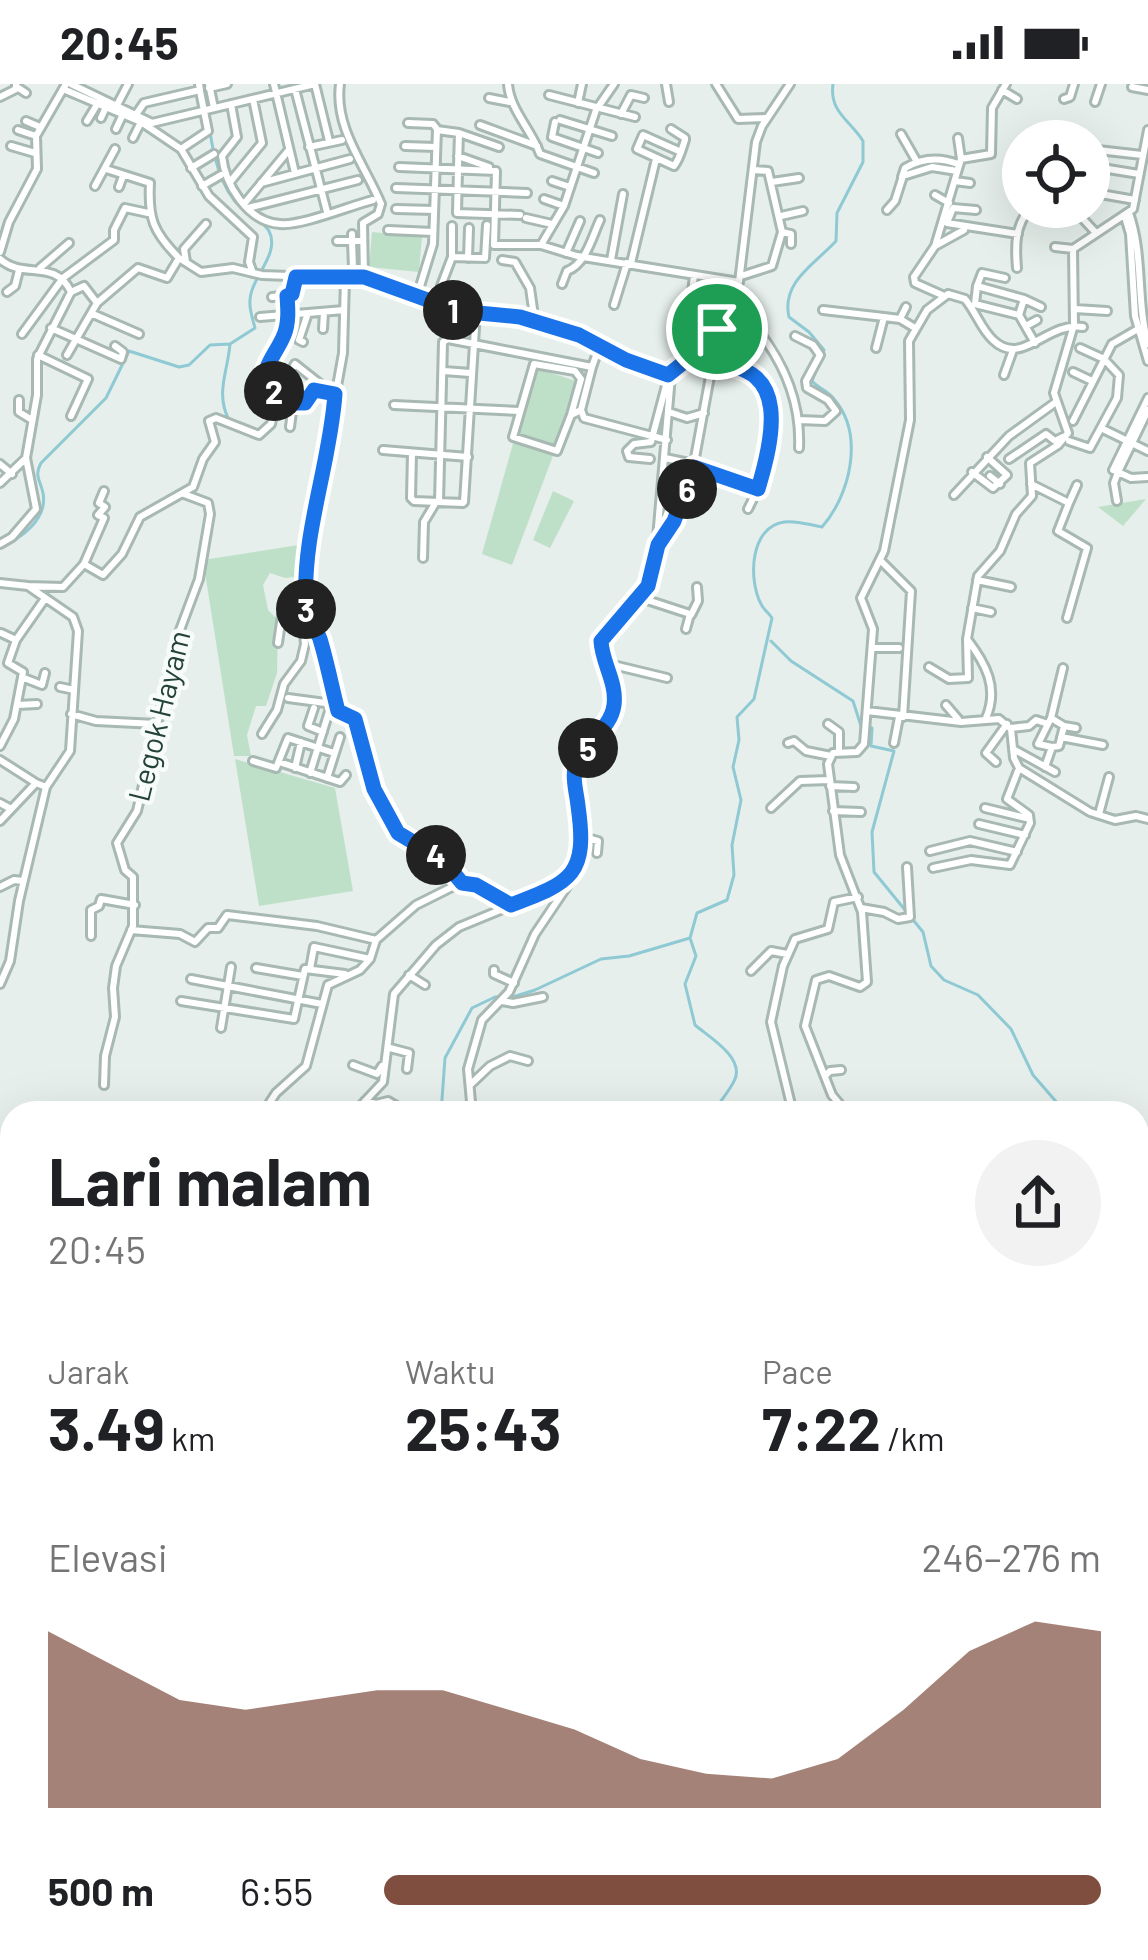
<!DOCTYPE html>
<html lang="id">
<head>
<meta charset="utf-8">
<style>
	:root { --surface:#fff; --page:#f2f2f2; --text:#202124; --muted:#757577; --accent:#7f4e3f }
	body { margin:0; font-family:Barlow,sans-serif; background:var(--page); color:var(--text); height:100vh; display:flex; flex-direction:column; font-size:45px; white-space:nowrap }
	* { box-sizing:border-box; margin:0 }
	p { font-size:39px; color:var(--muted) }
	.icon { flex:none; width:66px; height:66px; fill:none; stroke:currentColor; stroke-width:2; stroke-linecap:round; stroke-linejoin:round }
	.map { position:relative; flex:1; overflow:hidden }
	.drawer { position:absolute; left:0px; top:1017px; width:1149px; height:861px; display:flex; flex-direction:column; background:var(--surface); border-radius:36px 36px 0 0; box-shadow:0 12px 48px #0002 }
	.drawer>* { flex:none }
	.fabs { position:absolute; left:1002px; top:36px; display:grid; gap:24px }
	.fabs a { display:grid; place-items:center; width:108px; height:108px; border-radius:50%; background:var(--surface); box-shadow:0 12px 48px #0002; font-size:60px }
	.pin { position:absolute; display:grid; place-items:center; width:102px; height:102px; color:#fff; margin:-51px; border:6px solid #fff; border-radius:50%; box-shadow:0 3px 12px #0007 }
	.km { position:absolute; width:60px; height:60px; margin:-30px; border-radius:50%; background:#222; color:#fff; font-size:33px; line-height:60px; text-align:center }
	.round { display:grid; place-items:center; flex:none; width:126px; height:126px; border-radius:63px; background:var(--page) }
	.head { display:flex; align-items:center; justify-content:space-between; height:204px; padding:0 48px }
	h1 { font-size:66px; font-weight:700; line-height:90px }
	.metrics { display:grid; grid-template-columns:repeat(3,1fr); gap:18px; height:204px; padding:12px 48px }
	.metrics div { display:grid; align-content:center }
	.metrics b { font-size:60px; font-weight:700 }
	.metrics small { font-size:33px; font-weight:400 }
	.metrics p { font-size:33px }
	.chart { height:336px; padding:24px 48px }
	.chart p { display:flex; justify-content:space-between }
	.chart svg { width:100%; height:216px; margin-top:12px; fill:var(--accent); opacity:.7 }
	ul { padding:0 48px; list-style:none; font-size:39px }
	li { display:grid; grid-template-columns:192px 144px 1fr; align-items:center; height:90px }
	li i { height:30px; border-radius:15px; background:var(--accent) }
	.status { display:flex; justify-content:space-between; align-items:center; height:84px; padding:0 60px; background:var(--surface); direction:ltr }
	.status svg { height:33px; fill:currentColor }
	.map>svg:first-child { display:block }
</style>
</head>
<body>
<div class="status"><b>20:45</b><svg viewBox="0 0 49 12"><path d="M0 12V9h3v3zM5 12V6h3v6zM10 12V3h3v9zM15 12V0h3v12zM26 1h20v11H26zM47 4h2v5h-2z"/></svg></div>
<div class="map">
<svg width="1148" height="1876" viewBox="0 0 1148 1876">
	<rect width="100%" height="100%" fill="#e6efeb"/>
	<path fill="#bfe0c8" d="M372 148 422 153 419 188 369 183Z
		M536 284 576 297 555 363 515 351Z
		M514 356 554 369 512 481 482 470Z
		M553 407 574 417 550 464 533 456Z
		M1146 415 1123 442 1098 423Z
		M305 460 304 492 285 494 270 489 263 501 268 526 278 536 277 589 266 622H256L247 651 251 672H234L203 476Z
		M235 675 335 704 353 807 259 822Z"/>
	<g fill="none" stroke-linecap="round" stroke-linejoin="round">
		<path stroke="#8ec9d4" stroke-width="3" d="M229 336C215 309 228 287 230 260
			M0 463C21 455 48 435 43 409 40 395 34 393 41 379L106 314 129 267 179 283 189 281 210 261 230 260 255 244C253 236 249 225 250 217 250 194 281 170 269 147 262 135 243 128 234 116 211 87 209 36 203 0
			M771 557 791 577 853 617 861 642 872 644 871 662 894 667 872 748 874 788 923 848 931 882 944 896 978 911 1011 945 1033 991 1066 1029
			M441 1029 445 974 472 924 495 913 516 912 535 906 601 875 629 872 690 854
			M713 1029C719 1018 730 1007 735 995 744 973 709 953 695 941L685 900 696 872 690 854 697 829 727 816 734 791 732 761 741 716 733 683 739 656 737 633 754 615 772 534C769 529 763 525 761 520 748 495 750 443 784 438 797 436 809 441 822 443 850 411 865 351 834 315 828 307 818 304 812 297L824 266 809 248 789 233C781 198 815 180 836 157L837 129 863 78V57C850 36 829 28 833 0
			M1137 1134 1148 1146
			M1137 1419 1148 1420
			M0 1644 12 1628
			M1137 1793 1148 1807
			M261 1866 263 1876
			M569 1866 570 1876
			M674 1876 676 1866
			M1021 1876 1031 1866"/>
		<defs>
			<path id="minor" d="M71 0 152 39 315 0
				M209 0 214 24
				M274 0 295 89
				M315 0 329 57
				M340 0C334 44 365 81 381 120L378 130 363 139 364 193
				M508 0C510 26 531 45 540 70L594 89
				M666 0 669 18
				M716 0 738 35 765 34
				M17 3 26 9
				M1132 3 1148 6
				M209 4 227 0
				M63 5 141 38 181 65 209 112 253 153 249 178 253 189
				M295 5 327 128
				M1002 6 1017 15
				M549 11 635 33
				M0 13 16 5V0
				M489 14 510 18
				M1064 15 1070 13 1074 0
				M1095 18 1101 0
				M578 19 582 0
				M231 20 237 53 222 72C225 100 247 138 280 140 302 142 349 122 373 116
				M116 23 128 0
				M621 30 631 11 644 14
				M135 32 144 19 200 6 199 0
				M101 34 106 23
				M560 36 612 52
				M26 37 40 43
				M87 37 98 19
				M555 38 552 53 598 69
				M408 39 433 40 437 45 433 160 417 212
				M480 41 537 62
				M116 45 123 30
				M671 45 685 54V56C682 64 680 75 674 82L637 65 643 51 681 68
				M18 46 36 52
				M437 46 459 49 458 81
				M459 49 499 63
				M901 50 917 78
				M1078 51 1086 57
				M133 54 141 38
				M958 54 961 75
				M11 62 35 69
				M405 62 436 63
				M309 63 342 56
				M181 65 208 47 200 7
				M1089 65 1142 71
				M458 72 489 83
				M399 83 496 87 494 161H541L577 172 739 198
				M191 84 214 70
				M106 85 150 99C148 134 153 148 179 174
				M458 86 457 129 520 131
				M1097 91 1102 84 1139 90
				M902 93 905 84C922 74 940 73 958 80
				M552 97 570 103
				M955 97 970 99
				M230 98 262 59 253 15
				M772 98 799 94
				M261 99 350 75
				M95 102 115 65
				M202 102 221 91
				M119 103 123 92
				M396 104 527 109
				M1089 108 1135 116
				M935 111 949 119
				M544 115 564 122
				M244 120 288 67
				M1072 123 1096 149
				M248 124 358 96
				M396 125 434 126
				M887 126 895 117 903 92 932 83 957 87
				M976 126 953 124 947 139 1018 150
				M1129 129C1144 171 1136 217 1148 260
				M781 132 803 127
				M1125 133 1130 150 1135 232 1148 277
				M526 134 552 140
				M388 146 433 148
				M782 148 791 150V160
				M337 157H352V150
				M541 161 564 122 596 26 614 0
				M935 162 964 146
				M1055 163 1073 165
				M0 168 9 138 37 85 36 52 66 0
				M566 169 580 137
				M452 173V142
				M468 174 469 144
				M0 175C23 196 55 174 71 208L37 275V311L26 374 36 425 12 453 0 460
				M502 176 515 178 530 204 533 225 520 233
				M611 176 623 110
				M186 178 184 165 206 140
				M631 179 656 75
				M40 184 69 159
				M1017 184C1015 161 1015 141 1031 123
				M353 185 352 157H363
				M741 192 772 182 782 148 768 87 754 86
				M562 200 567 187C586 180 592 153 600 136
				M441 202 452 173 485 174 487 141
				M977 202 982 189 1005 194
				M7 208 15 202 19 186
				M71 208 84 202 97 219
				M942 211 915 199 914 193 935 162 961 75 991 70 992 24 1006 0
				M272 213 292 211 296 193
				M704 215 728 222
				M1024 215 1041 223
				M691 219 694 191
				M614 221 627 179
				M1075 225 1107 227
				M823 226 884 233
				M476 228 474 260 592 283 581 326 584 334 667 356
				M93 230 139 250
				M1019 231 975 220 977 202 1024 215 1019 231 1035 259
				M260 233 344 226
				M900 235 906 223
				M720 238 757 245C784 279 801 320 799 364
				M1026 242 1037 236
				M51 244 121 275 123 268 115 262
				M323 245 324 228
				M22 250 63 194 114 156V146L125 124 148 129
				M795 252 813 261 820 271 806 297 807 304 828 316 836 327 825 337 799 336
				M303 258 299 256 308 229
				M876 264 884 233 900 235 915 244
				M38 271 88 295 71 332
				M67 271 97 219 138 184 167 194 179 174 201 188 233 184 262 191 345 194
				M714 281C797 282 774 376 748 425
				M592 283 598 266
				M444 287 470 289
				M1073 288 1092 297
				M1004 291 1013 266
				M279 308 265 305C263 281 276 271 284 251 289 238 288 225 287 212
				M19 316V328L32 336
				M394 321 520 327
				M669 328 687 334 704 329
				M571 331 581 295 575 287 534 280 513 353 557 367 571 331 581 326
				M1073 337 1112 260 1138 245
				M290 343 294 312 279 308 295 280 319 299 305 319H293
				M1103 345 1148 367
				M1069 357 1090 364 1117 314 1119 291 1104 275 1080 264
				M383 366 468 373
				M412 369 411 414 414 417 463 419 464 418 474 260 448 255 443 258 439 418
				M665 374 694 380
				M650 375 629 373 627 367 634 360 651 358 668 294
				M1009 375 1046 350 1055 357 1063 353
				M0 380 12 390
				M694 383 758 405
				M1113 386 1148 314
				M1113 386 1118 388 1148 326
				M972 388 993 404 1007 391 987 373
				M990 392 1000 400
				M0 399 24 376
				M1031 400 1069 419 1058 447 1087 464 1067 534
				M954 411 1009 352 1056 318
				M1117 417 1114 399 1118 388 1131 394 1148 393
				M1069 419 1077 401
				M660 459 674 437 692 390 718 249
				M423 474 424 438 436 418
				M881 477 911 507 903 633
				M84 480 104 434 98 431 105 423 99 419 104 407
				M977 496 1011 503
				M0 499 28 502 73 533 78 547 70 667 46 703 19 817 10 877 0 900
				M28 502 63 503 84 480 103 491 122 470 140 433 193 403 203 375 215 358 209 337 216 334 259 351 271 340 274 327
				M641 514 690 530 686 545
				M972 524 991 528
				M306 528 321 557 338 627 351 632 357 639 374 705 398 749 443 776 462 798
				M691 531 698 517 697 503
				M16 556 44 516
				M278 559 282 531 302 533
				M873 564H899
				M605 579 667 594
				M929 583 949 595 968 594 967 555
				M24 594 42 601 45 589
				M60 603 74 606
				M288 614 333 620
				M17 621 37 620
				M946 621 958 635
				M314 624 308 642 323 648
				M867 627 961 638 999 635 1011 645 1014 674 1019 684 1090 728 1115 736 1136 732 1148 735
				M71 630 96 637 156 640
				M986 634C999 604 986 580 967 555L978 492 1000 467 1016 430 1032 412 1030 379 1058 361 1068 349 1054 309 1074 241 1073 165 1133 125 1148 46
				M1051 634 1064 642 1059 662 1052 663
				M828 640 839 648V667
				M1064 642 1076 644
				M1010 644 1029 642 1036 636 1045 639
				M262 650 277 626 284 600 301 577 305 560 302 533 306 528 307 469 343 269 345 194C381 191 409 211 442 222 468 231 497 227 524 234 577 248 620 277 671 292
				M1061 653 1103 661
				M788 659 794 657 806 667 831 672
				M894 659 899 633
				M0 662 14 635 23 588 8 579 16 556 1 549
				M1013 665 1055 688
				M0 676 36 699
				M253 677 276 684 288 654 334 669
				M279 678 340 698 346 691
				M996 678 986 669 1007 640
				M1045 683 1052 663 1038 660 1051 634 1063 584
				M295 684 301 658
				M310 689 331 621
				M327 694 340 653
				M830 702 854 703
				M0 719 11 725
				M771 724 800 697 829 696
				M985 724 1026 734
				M833 727 861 728
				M1099 730 1109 693
				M0 737 36 699 46 703
				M979 740 1025 751
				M583 753 598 757 597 769
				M930 767 970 757 1017 768
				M933 784 971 776 1010 781 1030 739 1029 731 1007 715 1019 684
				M0 803 14 796 23 797
				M861 824 884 828 898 835 910 833 907 783
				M131 846 180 850 195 858 208 844H218L227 831 317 842 376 856
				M91 852V826L99 822 101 815 135 821
				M256 884 303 892
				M310 885 314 863 370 875
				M494 886V890L514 899
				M751 887 771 867 787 870
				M409 891 425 901
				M191 895 322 920
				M181 917 294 935 305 885 345 890
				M502 917 513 919 543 913
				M221 944 231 883
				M390 964 409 969 407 985
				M353 981 377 990 382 982
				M825 992 830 987 841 986
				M104 1001 105 972 115 933 113 904 116 882 133 842V793L125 786 117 759 137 727 177 554 199 495 210 430 208 419 184 410
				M470 1001 490 982 510 972 528 977
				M365 1017 376 1020 388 1017 398 1023
				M263 1029 276 1009 306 982 328 901 360 886 370 875 376 856 416 821 462 798 476 801 511 821
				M354 1029 383 998 394 910 436 861 459 843 561 801 578 782 583 753 575 684 610 633 615 616 601 557 641 514 654 489 671 292 713 253 739 198 756 58 762 42 790 0
				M472 1029 468 985 482 936 509 908 535 850 576 789
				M793 1029 771 938 783 882 795 855 828 845 834 818 858 813
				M847 1029 832 1011 805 942 816 896 829 892 860 903 867 898 862 828 840 771 828 680 833 669 857 668 864 660 873 545 861 514 884 467 910 336 909 257 927 226 948 210 965 215C976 228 981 245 993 256 1022 284 1047 237 1083 243
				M0 1104 12 1107
				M0 1210 12 1216
				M1137 1292 1148 1287
				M0 1419 5 1429 0 1441
				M1137 1555 1148 1562
				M0 1616 12 1605
				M1137 1718 1148 1705
				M357 1866 369 1876
				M439 1866 455 1874 478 1866
				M510 1866 518 1876
				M1126 1866 1130 1874
				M8 1876 18 1866
				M30 1876 40 1866
				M129 1876 133 1866
				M329 1876 331 1866
				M373 1876 384 1866
				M641 1876 644 1866
				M734 1876 742 1866
				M1014 1876 1016 1866
				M1062 1876 1075 1866
				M1100 1876 1101 1866"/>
		</defs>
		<use href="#minor" stroke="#a8b8b2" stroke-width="12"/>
		<use href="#minor" stroke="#fff" stroke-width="6"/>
	</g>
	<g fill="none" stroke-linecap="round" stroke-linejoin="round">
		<defs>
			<path id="route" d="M296 193H364L458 227 520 233 579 251 626 276 668 291 708 259 717 245 715 281C791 281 773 355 758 405L694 383 674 437 658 461 648 502 601 557C602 579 617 598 614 621 611 646 581 660 575 684 572 695 577 710 578 722 588 791 572 798 511 821L476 801 462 799 443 776 398 749 374 705 355 635 338 627C332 604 327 578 320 555 316 543 307 534 306 521 302 449 330 381 335 310L314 306 305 319H293L292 311 266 306C260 283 276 271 284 251 289 239 288 225 287 212L292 210Z"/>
		</defs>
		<use href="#route" stroke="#fff" stroke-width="24"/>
		<use href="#route" stroke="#1a73e8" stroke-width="15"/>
	</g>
	<g text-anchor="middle" stroke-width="9" stroke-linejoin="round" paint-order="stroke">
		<g font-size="30" fill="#24423a" stroke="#f7fbf9">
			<text transform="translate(160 632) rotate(-76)" y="10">Legok Hayam</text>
		</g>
	</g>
</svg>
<div class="fabs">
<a><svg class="icon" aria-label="locate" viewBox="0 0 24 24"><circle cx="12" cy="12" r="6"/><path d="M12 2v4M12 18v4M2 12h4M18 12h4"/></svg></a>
</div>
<div class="pin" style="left:717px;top:245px;background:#1e9e55"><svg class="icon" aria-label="arrive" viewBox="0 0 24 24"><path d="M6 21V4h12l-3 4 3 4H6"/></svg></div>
<b class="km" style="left:453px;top:226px">1</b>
<b class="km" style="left:274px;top:307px">2</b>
<b class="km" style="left:306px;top:525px">3</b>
<b class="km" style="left:436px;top:771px">4</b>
<b class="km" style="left:588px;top:664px">5</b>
<b class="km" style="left:687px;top:405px">6</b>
<section class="drawer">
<div class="head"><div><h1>Lari malam</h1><p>20:45</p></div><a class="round"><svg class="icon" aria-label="share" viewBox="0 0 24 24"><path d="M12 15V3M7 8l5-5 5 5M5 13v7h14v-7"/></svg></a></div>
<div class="metrics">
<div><p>Jarak</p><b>3.49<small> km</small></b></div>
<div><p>Waktu</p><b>25:43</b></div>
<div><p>Pace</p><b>7:22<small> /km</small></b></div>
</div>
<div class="chart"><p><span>Elevasi</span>246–276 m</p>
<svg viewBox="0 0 160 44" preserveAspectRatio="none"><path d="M0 44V8L10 15L20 22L30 24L40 22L50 20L60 20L70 24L80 28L90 34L100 37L110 38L120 34L130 24L140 12L150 6L160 8V44z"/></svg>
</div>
<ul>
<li><b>500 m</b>6:55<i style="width:100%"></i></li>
</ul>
</section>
</div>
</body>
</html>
